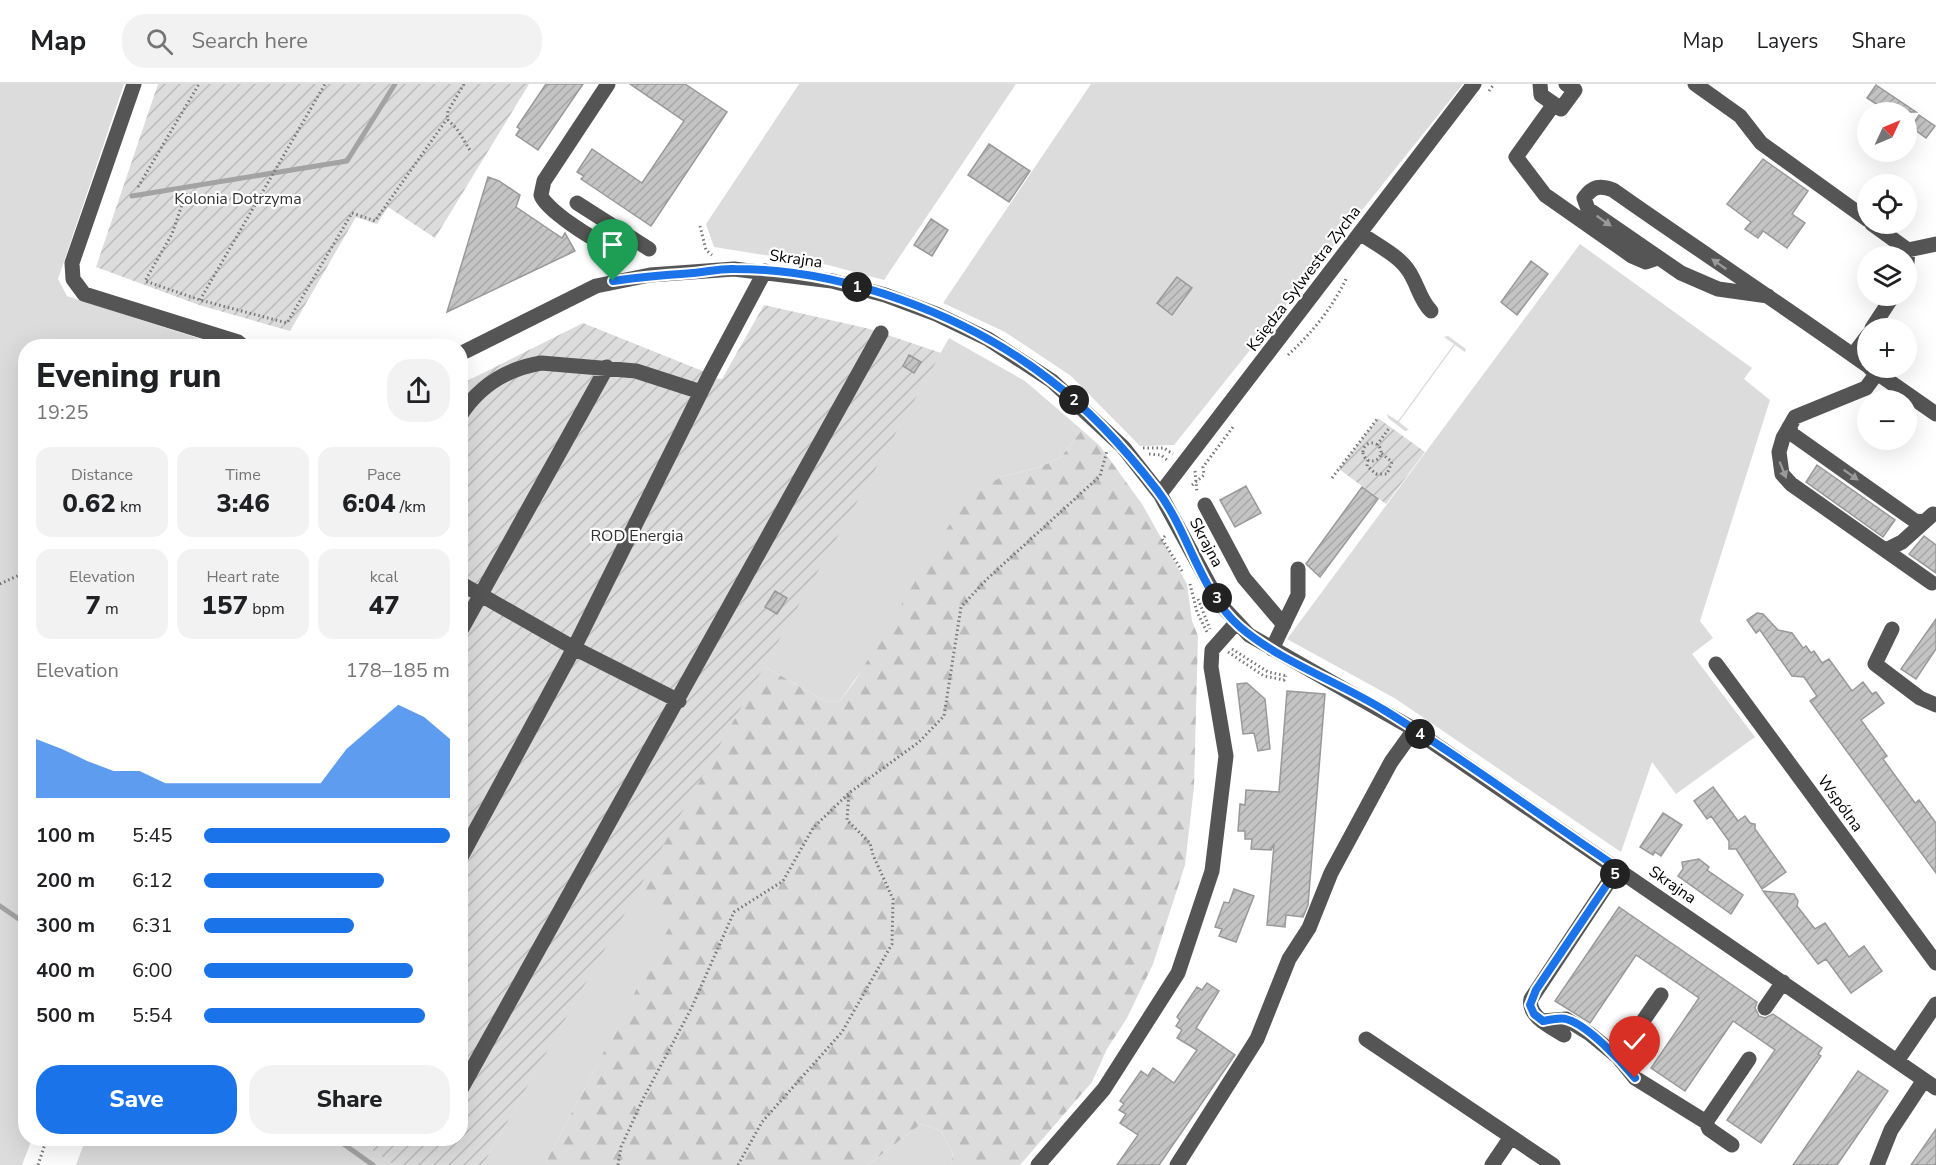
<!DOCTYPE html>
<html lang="en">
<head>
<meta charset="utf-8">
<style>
	:root { --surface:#fff; --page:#f2f2f2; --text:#202124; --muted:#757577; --line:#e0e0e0; --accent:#1a73e8 }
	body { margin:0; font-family:"Nunito Sans",sans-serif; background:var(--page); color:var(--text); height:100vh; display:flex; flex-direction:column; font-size:22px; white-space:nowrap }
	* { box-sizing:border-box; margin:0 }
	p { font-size:20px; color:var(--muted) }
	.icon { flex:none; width:33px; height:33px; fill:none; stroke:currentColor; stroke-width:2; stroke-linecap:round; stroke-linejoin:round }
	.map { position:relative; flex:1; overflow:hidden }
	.panel { position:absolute; left:18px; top:255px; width:450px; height:807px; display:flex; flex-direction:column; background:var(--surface); border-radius:24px; box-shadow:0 6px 24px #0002 }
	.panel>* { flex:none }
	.needle { width:39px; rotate:46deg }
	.controls { position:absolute; left:1857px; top:18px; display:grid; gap:12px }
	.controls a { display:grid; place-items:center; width:60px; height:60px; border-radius:50%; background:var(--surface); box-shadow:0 6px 24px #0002; font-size:30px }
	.pin { position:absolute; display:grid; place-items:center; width:51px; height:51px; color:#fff; margin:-62px -26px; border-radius:50% 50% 50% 0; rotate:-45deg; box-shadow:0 0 6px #0007 }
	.pin .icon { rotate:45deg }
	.km { position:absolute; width:30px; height:30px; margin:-15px; border-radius:50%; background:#222; color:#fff; font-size:16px; line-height:30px; text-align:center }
	.round { display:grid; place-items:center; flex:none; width:63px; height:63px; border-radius:24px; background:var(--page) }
	.summary { display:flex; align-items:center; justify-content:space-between; height:102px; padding:0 18px }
	h1 { font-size:33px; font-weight:800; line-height:45px }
	.figures { display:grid; grid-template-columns:repeat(3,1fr); gap:9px; height:102px; padding:6px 18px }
	.figures div { display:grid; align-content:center; border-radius:15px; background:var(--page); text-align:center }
	.figures b { font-size:26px; font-weight:800 }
	.figures small { font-size:16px; font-weight:400 }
	.figures p { font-size:16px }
	.chart { height:168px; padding:12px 18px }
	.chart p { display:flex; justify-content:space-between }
	.chart svg { width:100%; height:108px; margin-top:6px; fill:var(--accent); opacity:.7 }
	.cta { display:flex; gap:12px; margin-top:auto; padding:12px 18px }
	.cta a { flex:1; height:69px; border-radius:24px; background:var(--accent); color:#fff; font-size:24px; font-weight:800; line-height:69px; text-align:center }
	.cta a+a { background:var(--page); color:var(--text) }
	ul { padding:0 18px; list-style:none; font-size:20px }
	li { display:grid; grid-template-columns:96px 72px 1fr; align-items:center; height:45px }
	li i { height:15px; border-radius:8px; background:var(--accent) }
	header { display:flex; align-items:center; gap:36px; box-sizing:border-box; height:84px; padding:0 30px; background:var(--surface); border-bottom:2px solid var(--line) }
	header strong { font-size:28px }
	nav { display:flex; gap:33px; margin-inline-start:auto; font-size:21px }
	.search { width:420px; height:54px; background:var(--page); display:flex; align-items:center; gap:15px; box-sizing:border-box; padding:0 21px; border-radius:24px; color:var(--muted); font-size:22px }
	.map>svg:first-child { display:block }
</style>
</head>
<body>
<header>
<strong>Map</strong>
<div class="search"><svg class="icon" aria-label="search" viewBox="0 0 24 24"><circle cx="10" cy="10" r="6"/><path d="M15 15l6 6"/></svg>Search here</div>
<nav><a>Map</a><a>Layers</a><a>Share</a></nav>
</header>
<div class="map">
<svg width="1936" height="1081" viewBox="0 0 1936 1081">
	<defs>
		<pattern id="forest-firs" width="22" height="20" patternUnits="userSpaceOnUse" patternTransform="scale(1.5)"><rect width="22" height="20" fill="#dcdcdc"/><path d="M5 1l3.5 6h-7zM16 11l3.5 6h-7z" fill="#bbb"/></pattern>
		<pattern id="garden-furrows" width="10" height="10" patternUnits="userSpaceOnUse" patternTransform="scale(1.5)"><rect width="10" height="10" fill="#dcdcdc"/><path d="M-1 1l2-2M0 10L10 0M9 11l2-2" fill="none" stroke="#bbb"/></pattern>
		<pattern id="building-hatch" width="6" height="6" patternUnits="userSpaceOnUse" patternTransform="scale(1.5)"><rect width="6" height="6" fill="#c4c4c4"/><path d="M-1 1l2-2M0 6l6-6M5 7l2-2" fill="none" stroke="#a7a7a7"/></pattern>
	</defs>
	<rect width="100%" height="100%" fill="#fff"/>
	<path fill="#dcdcdc" d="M0 0H124L58 195 67 212 222 262H26V1054L32 1055 22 1081H0Z
		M799 0H1016L884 196 828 181 714 163 706 140Z
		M1091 0H1463L1174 361 1140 362 1071 292 1005 248 943 219Z
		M1580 160 1752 284 1744 295 1770 316 1700 537 1713 554 1692 570 1755 653 1676 710 1652 678 1621 768 1396 615 1287 555Z
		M1448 252 1466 265 1465 268 1455 261 1399 338 1409 346 1405 347 1388 334 1387 330 1398 337 1454 260 1444 253Z
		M949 254 1025 297 1082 346 1061 373 1040 383 1001 393 839 618 825 617 764 582Z
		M634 812 675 833 546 1078 550 1081H483Z
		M921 1040 941 1047 953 1070 950 1081H868Z
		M86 1054 356 1055 394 1081H76Z"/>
	<path fill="url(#forest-firs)" d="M1082 346 1100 362 1142 420 1187 500 1192 537 1198 552 1194 703 1185 781 1153 880 1127 934 1107 965 1092 998 1020 1081H950L953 1070 941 1047 921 1040 868 1081H550L546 1078 674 834 634 812 764 582 825 617 839 618 855 597 948 443 973 410 1001 393 1040 383 1061 373Z"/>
	<path fill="url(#garden-furrows)" d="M158 0H529L435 154 388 123 377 140 356 133 290 247 199 221 96 183Z
		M764 221 870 245 941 269 483 1081H394L356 1055 460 1054 461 300 583 239 710 290 714 294 722 295Z
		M1378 334 1425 368 1386 420 1339 385Z"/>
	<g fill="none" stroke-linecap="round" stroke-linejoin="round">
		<path stroke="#a3a3a3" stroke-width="5" d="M132 112 347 77 395 0
			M0 822 26 840
			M335 1054 373 1081"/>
	</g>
	<path fill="url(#building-hatch)" stroke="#999" stroke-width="1.5" d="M546 0H583L538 66 516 51 520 45 517 43Z
		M630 0H685L727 28 651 142 581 95 584 92 577 88 592 65 642 99 684 37Z
		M1876 1 1916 28H1890L1878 21 1867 14Z
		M1919 31 1935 42 1926 54 1911 43Z
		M989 60 1030 87 1009 118 968 91Z
		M1763 75 1808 107 1792 130 1805 139 1787 164 1763 147 1758 154 1745 145 1751 138 1727 120Z
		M488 93 499 97 520 111 516 123 562 154 565 149 575 167 447 228Z
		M931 135 948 146 932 172 914 161Z
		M1531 177 1548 190 1517 231 1501 218Z
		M1177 193 1192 204 1172 231 1157 219Z
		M909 271 921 278 914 289 903 282Z
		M1817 381 1895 436 1883 453 1806 398Z
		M1246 402 1261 429 1235 443 1220 416Z
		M1362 403 1378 415 1320 493 1306 480Z
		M1924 452 1936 461V489L1909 470Z
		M775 507 787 514 777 530 765 523Z
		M1757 529 1763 530 1778 546 1792 549 1803 564 1806 562 1811 569 1814 567 1822 579 1829 575 1852 607 1863 598 1872 610 1876 608 1884 619 1861 636 1887 672 1883 675 1915 719 1919 716 1936 739V789L1810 617 1817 612 1804 593 1792 592 1760 546 1756 549 1747 536Z
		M1936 535V565L1916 595 1901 585Z
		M1247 599 1265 615 1270 665 1258 667 1254 649 1243 650 1237 600Z
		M1287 607 1325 610 1308 821 1303 833 1286 831 1285 843 1267 841 1274 760 1271 766 1251 765 1252 755H1245V747H1238L1240 720 1245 721 1246 706 1279 708Z
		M1713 703 1738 737 1745 732 1750 739 1755 740V745L1786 788 1762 805 1736 765H1729V757L1711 732 1707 735 1694 717Z
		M1663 729 1682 741 1661 772 1655 768 1653 771 1640 763Z
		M1699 775 1709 783 1707 786 1743 811 1731 830 1678 792 1683 785 1682 778Z
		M1234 805 1254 812 1236 858 1219 852 1222 845 1215 843 1224 818 1229 819Z
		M1763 807 1794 810 1798 817 1797 822 1815 845 1825 839 1849 873 1864 862 1882 887 1851 909 1826 875 1818 880Z
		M1619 823 1757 918 1755 924 1759 932 1765 934 1773 930 1822 964 1818 970 1821 972 1761 1059 1727 1036 1775 966 1733 937 1685 1007 1651 984 1699 914 1636 871 1590 939 1555 917Z
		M1207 899 1219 907 1196 944 1235 971 1159 1081H1117L1138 1051 1120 1039 1126 1030 1119 1026 1124 1020 1120 1017 1141 987 1148 992 1153 984 1174 999 1197 966 1177 954 1182 946 1176 942 1180 936 1177 933 1197 903 1202 906Z
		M1858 987 1888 1007 1837 1081H1793Z
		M1936 1045V1081H1911Z"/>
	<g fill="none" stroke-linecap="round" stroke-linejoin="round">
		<path stroke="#777" stroke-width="3" stroke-dasharray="1.5 3" stroke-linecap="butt" d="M464 0 448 27 447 35 457 45 471 68
			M1489 7 1494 0
			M138 103 199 0
			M186 109 172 150 145 197 200 216 287 239 352 129 375 137 447 35
			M700 142 706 166 712 171
			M200 216 325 0
			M1288 271C1312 249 1333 223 1347 193
			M1363 368a9 9 0 1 1 18 0a9 9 0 1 1-18 0Z
			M1377 361 1390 343
			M1143 364H1164L1173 370
			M1149 370 1161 371 1167 376
			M1368 376 1367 382 1376 390H1387L1392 378 1381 369
			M1195 387 1197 409
			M1332 394 1378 334
			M1192 401 1204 391 1203 383 1233 343
			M1165 452 1162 455 1182 487
			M0 500 26 488
			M1190 500 1197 528 1208 550
			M1198 515 1210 545
			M1232 565 1268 588 1287 592
			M1228 568 1264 592 1284 596 1286 592
			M38 1081 47 1054
			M618 1081 621 1063 644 1013 691 925 734 828 783 797 813 744 849 709 919 658 944 632 961 523 987 495 1100 392 1107 367
			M738 1081 762 1038 842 948 892 860 893 815 873 771 870 759 847 736 849 709"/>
		<path stroke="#555" stroke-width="15" d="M134 0 72 179 73 195 84 210 238 258 243 262
			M608 0 544 97 541 111C544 124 597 160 610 161 618 161 627 158 634 157
			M1540 0 1541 11 1561 25 1575 6 1566 0
			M1695 0 1740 32 1761 59 1868 136
			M1554 20 1516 73 1545 111 1632 172 1646 178 1658 174
			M577 119 649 165
			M1872 140 1908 166 1936 160
			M1360 149C1375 160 1398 171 1408 186 1418 200 1419 215 1431 227
			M1906 191 1908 166
			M1768 212 1718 205 1681 189 1588 125 1584 114C1593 102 1600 101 1613 106 1698 166 1784 222 1868 282
			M1872 244 1893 212
			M460 270 596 202 650 191 734 185 832 197 885 211 936 230 988 255 1052 297 1123 363 1160 410 1220 520 1249 551 1410 643 1936 1004
			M1853 271 1868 251
			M1870 284 1936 330
			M1877 289 1866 304 1795 333 1783 354 1779 368 1782 390 1791 400 1932 499
			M460 332C479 302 506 285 541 279L636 287 701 308
			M1789 343 1792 350 1915 437 1924 438
			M1160 410 1474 0
			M1205 421 1244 494 1284 541
			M1886 466 1902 458 1933 430
			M460 499 574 564 679 617
			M1892 545 1875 580 1920 614 1936 621
			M460 548 607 283
			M1272 565 1298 511V485
			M1716 580 1936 879
			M460 775 574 564 710 290 765 187
			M1765 924 1783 898
			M1543 937 1566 935 1590 950 1618 973 1661 911
			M1564 951C1551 943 1527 932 1531 915L1618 784
			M1366 955 1553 1081
			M1618 973 1635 994 1706 1038 1749 975
			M1897 977 1936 920
			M460 1007 881 249
			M1706 1038 1709 1045 1732 1061
			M1038 1081 1104 1005 1178 889 1212 787 1226 672 1211 583 1212 566 1236 539
			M1177 1081 1257 955 1289 875 1309 844 1331 789 1391 678 1414 646
			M1492 1081 1511 1053
			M1877 1081 1891 1046 1924 996"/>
	</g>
	<defs><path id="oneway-solid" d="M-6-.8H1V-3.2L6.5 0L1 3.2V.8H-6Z" transform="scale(1.5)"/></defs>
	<g fill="#999">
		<use href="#oneway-solid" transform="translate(1604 137) rotate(35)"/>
		<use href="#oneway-solid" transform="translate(1719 180) rotate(-145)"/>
		<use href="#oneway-solid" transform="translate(1783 386) rotate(68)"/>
		<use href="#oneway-solid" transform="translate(1851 391) rotate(35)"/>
	</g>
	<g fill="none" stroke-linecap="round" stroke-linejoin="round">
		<defs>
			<path id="route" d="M613 197C640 193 665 191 693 189 707 188 721 184 735 185 843 185 965 230 1050 296 1091 327 1126 366 1157 406 1189 448 1200 508 1240 543 1281 578 1337 597 1384 626 1464 675 1540 732 1618 784L1536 906 1530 921 1534 930 1543 937C1549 936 1560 933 1566 935 1588 941 1621 977 1635 994"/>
		</defs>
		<use href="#route" stroke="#fff" stroke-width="12"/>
		<use href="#route" stroke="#1a73e8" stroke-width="8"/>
	</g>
	<g text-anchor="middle" stroke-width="4.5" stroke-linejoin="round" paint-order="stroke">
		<g font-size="16" fill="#333" stroke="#fff">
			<text x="238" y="120">Kolonia Dotrzyma</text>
			<text x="637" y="457">ROD Energia</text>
		</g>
		<g font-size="16" fill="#000" stroke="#fff">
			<text transform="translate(796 174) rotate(8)" y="6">Skrajna</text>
			<text transform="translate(1303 194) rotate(-53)" y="6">Księdza Sylwestra Zycha</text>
			<text transform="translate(1207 458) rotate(62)" y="6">Skrajna</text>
			<text transform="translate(1841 719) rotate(54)" y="6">Wspólna</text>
			<text transform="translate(1673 800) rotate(35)" y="6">Skrajna</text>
		</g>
	</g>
</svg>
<div class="controls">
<a><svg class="needle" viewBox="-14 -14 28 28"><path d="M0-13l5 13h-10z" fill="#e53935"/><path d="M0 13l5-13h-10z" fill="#757577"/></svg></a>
<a><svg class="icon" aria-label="locate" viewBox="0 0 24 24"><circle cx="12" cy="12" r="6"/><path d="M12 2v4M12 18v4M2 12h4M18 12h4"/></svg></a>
<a><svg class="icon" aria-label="layers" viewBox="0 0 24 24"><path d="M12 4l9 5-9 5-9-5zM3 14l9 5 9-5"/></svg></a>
<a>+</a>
<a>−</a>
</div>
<div class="pin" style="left:613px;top:197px;background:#1e9e55"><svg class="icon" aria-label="arrive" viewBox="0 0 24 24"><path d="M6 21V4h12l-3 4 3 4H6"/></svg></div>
<div class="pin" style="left:1635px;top:994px;background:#d93025"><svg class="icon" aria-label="check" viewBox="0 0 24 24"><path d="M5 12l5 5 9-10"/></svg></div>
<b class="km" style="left:857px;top:203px">1</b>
<b class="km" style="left:1074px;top:316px">2</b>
<b class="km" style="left:1217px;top:514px">3</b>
<b class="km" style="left:1420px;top:650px">4</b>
<b class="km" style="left:1615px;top:790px">5</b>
<section class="panel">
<div class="summary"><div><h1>Evening run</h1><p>19:25</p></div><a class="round"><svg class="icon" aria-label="share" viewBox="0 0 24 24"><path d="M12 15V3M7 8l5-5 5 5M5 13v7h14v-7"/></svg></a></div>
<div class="figures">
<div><p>Distance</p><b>0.62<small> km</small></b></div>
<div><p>Time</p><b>3:46</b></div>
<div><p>Pace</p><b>6:04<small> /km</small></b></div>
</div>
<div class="figures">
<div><p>Elevation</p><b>7<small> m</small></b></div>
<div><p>Heart rate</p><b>157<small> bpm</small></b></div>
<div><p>kcal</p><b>47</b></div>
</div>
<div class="chart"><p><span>Elevation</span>178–185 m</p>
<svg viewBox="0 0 160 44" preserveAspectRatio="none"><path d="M0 44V20L10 24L20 29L30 33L40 33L50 38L60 38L70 38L80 38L90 38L100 38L110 38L120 24L130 15L140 6L150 11L160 20V44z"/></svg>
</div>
<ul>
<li><b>100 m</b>5:45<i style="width:100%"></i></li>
<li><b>200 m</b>6:12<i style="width:73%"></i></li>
<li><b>300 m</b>6:31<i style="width:61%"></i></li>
<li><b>400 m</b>6:00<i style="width:85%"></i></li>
<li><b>500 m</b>5:54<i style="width:90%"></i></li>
</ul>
<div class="cta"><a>Save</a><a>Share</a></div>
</section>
</div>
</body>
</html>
